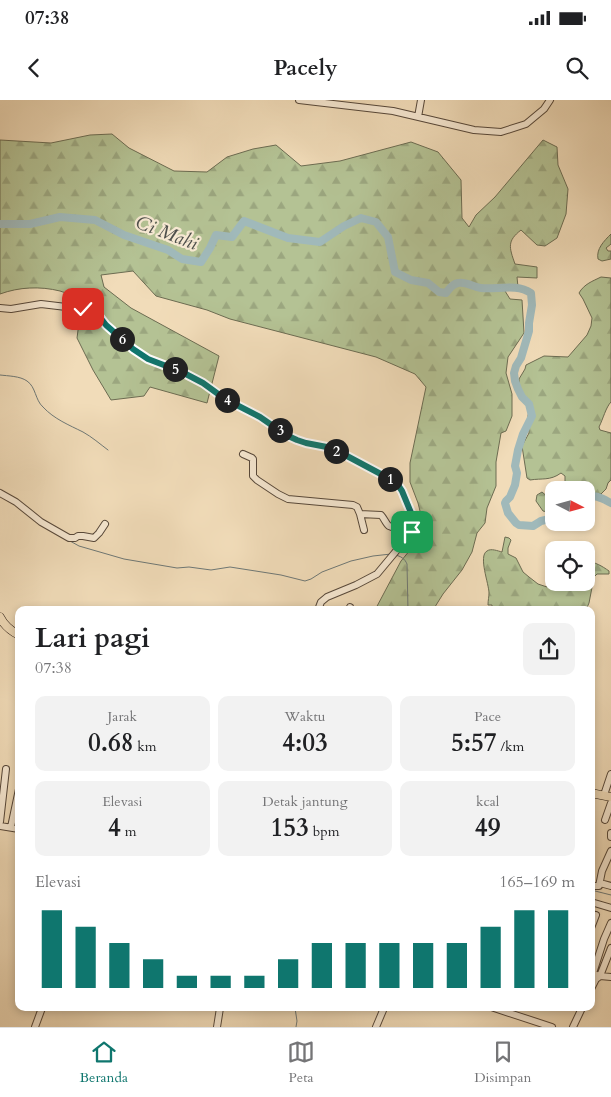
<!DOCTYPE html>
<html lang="id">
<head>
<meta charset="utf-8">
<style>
	:root { --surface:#fff; --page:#f2f2f2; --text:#202124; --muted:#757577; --line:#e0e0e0; --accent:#0f766e }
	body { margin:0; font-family:Cardo,serif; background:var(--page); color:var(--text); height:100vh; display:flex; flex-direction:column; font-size:19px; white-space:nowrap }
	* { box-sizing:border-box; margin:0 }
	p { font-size:16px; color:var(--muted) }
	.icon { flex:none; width:28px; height:28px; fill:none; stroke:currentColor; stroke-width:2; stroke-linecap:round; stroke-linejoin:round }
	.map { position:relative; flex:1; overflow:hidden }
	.side { position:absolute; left:15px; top:506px; width:580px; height:405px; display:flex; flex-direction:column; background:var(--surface); border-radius:10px; box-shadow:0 2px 8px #0003 }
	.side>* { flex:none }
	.needle { width:32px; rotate:96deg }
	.fabs { position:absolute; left:545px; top:381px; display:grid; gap:10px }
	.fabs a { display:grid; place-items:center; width:50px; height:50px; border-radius:10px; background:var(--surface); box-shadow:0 2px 8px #0003; font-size:25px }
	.pin { position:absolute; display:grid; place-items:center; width:42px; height:42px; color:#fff; margin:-21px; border-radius:10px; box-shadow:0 2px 8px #0006 }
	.km { position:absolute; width:25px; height:25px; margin:-12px; border-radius:50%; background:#222; color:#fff; font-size:14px; line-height:25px; text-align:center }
	.round { display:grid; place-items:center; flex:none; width:52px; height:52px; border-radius:10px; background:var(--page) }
	.summary { display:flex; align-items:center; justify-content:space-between; height:85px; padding:0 20px }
	h1 { font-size:28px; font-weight:600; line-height:38px }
	.figures { display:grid; grid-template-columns:repeat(3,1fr); gap:8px; height:85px; padding:5px 20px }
	.figures div { display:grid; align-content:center; border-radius:10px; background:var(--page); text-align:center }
	.figures b { font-size:25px; font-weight:600 }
	.figures small { font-size:14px; font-weight:400 }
	.figures p { font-size:14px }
	.chart { height:140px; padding:10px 20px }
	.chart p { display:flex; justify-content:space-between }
	.chart svg { width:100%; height:90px; margin-top:5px; stroke:var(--accent); stroke-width:6 }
	.status { display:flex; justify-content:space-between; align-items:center; height:35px; padding:0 25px; background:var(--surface); direction:ltr }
	.status svg { height:14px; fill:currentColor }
	header { display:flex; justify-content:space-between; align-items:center; height:65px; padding:0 20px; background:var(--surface); font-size:22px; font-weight:600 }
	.tab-bar { display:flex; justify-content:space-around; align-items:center; height:70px; border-top:1px solid var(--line); background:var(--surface); font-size:14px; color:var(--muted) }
	.tab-bar a { display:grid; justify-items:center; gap:2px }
	.tab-bar .current { color:var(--accent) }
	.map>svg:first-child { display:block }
</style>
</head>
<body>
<div class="status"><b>07:38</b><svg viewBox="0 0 49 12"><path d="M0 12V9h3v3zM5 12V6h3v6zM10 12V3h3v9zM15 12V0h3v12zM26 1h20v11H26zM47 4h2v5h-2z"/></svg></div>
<header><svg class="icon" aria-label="back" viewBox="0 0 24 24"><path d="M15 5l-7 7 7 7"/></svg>Pacely<svg class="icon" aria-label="search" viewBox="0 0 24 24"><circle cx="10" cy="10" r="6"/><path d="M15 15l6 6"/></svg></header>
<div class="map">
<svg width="611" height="927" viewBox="0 0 611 927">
	<defs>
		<pattern id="forest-firs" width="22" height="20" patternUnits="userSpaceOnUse" patternTransform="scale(1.25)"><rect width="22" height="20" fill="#b4c294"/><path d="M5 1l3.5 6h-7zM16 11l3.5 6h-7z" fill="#9ba67f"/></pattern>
	</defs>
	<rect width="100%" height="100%" fill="#f1dcb9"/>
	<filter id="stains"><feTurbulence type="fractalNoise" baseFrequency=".004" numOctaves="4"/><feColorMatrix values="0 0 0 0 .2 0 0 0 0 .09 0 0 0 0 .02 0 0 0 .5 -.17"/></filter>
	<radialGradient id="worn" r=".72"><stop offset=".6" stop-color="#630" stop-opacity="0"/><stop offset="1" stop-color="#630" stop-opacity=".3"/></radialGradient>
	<path fill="url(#forest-firs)" stroke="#6c6c52" d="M112 34 129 48 174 71 207 72 227 57 253 49 276 45 301 66 340 61 411 42 438 52 461 80 462 118 469 127 476 115 495 97 543 40 557 47 558 65 568 89 566 114 557 138 545 146 537 145 521 130C507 141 509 147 515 164L537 167V178L517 177 518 187 505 191 510 199 522 200 524 233 508 257 506 273 512 294V316L506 331 501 333 496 362V386L487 408 485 423 477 433 472 452 462 470 443 494 433 510H375L401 461 415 444 423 423 418 403 410 382V363L426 287 415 274 376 257 230 219 207 210 156 196 133 171 101 175 104 187 131 208 219 256 207 303 150 287 144 296 111 300 93 270 77 238 82 200C75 197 67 193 60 191 40 186 19 187 0 194V40L51 43 90 35Z
		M611 134V144L606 148 608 151H611V159L602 161 598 159C596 149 604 141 611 134Z
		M601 177 611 178V302C606 307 603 319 599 327L600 330 611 333V380L608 383 606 389 601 394H586V390H558L565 382V376L561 373C550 381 542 378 530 380L527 378 522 346 529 333 528 316 530 304 519 287V279L525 269 526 265 544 256 568 257 587 235 591 226 592 218 583 199 579 193C584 184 593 181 601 177Z
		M542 392 549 398 554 394V409L548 412 543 411 536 401 537 395Z
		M505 437 509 438 511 440 508 448V454L516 458 523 472 529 477 538 484 547 487 554 479V482H586V461C595 462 602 466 609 471V474H597L594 477 589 503 586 510H492V505H488C488 500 489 497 489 493 489 484 478 456 487 451 491 448 498 451 502 452Z"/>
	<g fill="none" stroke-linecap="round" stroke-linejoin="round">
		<path stroke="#6e7876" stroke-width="1" d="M0 275C8 276 20 276 27 281 36 287 35 300 43 307 54 319 69 325 83 332 92 337 100 344 108 350
			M70 441 79 446 124 459 177 468 189 467 211 470 230 467 281 475 305 481 311 479 322 472 351 461 373 456 391 454
			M395 455C401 456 405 459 407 464L408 510
			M591 790 611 795
			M295 908 297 921 296 927"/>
		<path stroke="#a0b9ba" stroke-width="8" d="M0 124H30L60 117 95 120 124 135 168 150 182 159 201 162 210 148 216 135 232 137 244 121 288 138 320 142 344 126 361 118 376 122 388 137 395 172 411 180 428 183 439 192 446 193C449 189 452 184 458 183 465 181 473 187 481 188 497 190 516 183 531 193L532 205 529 223V231L521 258 516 266 514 273 515 281 518 289 522 297 529 304 532 316 523 334 518 350 515 366 517 373 515 385 510 397 506 401 505 403 508 413 516 423 519 425 533 426 541 421 554 418
			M586 397C595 394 603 399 611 403"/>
		<defs>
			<path id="minor" d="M299 0 393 11 474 30 501 32 526 24 544 9 550 0
				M418 17 421 0
				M0 208 11 209 41 204 83 209 94 213 133 249 148 259 183 272 203 283 225 299 260 317 287 335 297 340 306 343 332 348 392 380 398 385 402 391 414 420V427L412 432 377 474 356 485 327 497 321 502 318 510
				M243 354 252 358 253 359V376L257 380 278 394 288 399 353 405 357 407 360 414 381 415C384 418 386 424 389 426 399 431 405 418 412 415
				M0 393 16 402 41 422 69 438H75L78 436H83L94 438 99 433 105 424
				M360 414 364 430
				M349 510 350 507
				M604 695 611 674
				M605 720 611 703
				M0 722 6 669
				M0 726 19 729
				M11 727 19 689
				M611 733V737
				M600 783 611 786
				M591 786H599L602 771 611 751
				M591 802 611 808
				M591 828 596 815
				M591 873 600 876 611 848
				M593 873 604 839 611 823
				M591 889 596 879 600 876 611 877
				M494 908 552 927
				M35 927 42 908
				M217 927 220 908
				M376 927 384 908
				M573 927 582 908"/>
			<path id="major" d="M0 517C4 525 11 531 19 535
				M591 693 611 697"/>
		</defs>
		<use href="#minor" stroke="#57483a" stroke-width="8"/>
		<use href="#major" stroke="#241710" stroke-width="9"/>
		<use href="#minor" stroke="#f6e8d2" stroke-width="6"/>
		<use href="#major" stroke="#f1dcb9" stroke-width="8"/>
	</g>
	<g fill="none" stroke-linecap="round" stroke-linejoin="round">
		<defs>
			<path id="route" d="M83 209 94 213 99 216 106 225 133 249 148 259 182 272 203 283 225 299 260 317 286 335 297 340 306 343 332 348 392 380 398 385 402 391 414 420V427L412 432"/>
		</defs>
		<use href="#route" stroke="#fff" stroke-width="10"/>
		<use href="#route" stroke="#0f766e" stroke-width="6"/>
	</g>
	<g text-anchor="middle" stroke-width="4.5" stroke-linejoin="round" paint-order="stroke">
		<g font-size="19" font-style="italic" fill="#4f504c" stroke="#f6e8d2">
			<text transform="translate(167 132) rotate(21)" y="7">Ci Mahi</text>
		</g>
	</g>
	<rect width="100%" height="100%" filter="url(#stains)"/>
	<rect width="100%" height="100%" fill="url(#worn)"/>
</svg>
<div class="fabs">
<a><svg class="needle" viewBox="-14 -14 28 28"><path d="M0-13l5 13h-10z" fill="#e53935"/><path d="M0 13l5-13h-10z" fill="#757577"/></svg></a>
<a><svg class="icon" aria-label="locate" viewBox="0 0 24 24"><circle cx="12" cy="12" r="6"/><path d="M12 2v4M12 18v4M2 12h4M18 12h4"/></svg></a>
</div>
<div class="pin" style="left:412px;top:432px;background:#1e9e55"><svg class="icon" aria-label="arrive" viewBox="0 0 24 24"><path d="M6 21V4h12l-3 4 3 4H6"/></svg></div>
<div class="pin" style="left:83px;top:209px;background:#d93025"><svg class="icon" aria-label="check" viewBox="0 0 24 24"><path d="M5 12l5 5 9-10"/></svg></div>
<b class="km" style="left:390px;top:379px">1</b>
<b class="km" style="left:336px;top:351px">2</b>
<b class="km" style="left:280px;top:330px">3</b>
<b class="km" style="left:227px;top:300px">4</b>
<b class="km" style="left:175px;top:269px">5</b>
<b class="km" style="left:122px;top:239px">6</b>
<section class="side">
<div class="summary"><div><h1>Lari pagi</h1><p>07:38</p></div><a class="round"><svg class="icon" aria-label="share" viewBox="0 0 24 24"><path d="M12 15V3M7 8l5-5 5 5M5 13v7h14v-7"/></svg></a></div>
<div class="figures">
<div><p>Jarak</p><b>0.68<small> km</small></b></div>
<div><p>Waktu</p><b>4:03</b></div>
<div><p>Pace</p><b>5:57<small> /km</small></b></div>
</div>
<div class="figures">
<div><p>Elevasi</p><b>4<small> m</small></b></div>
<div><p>Detak jantung</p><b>153<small> bpm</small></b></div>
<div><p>kcal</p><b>49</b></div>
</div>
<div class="chart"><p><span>Elevasi</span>165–169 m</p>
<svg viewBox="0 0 160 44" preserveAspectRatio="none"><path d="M5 44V6M15 44V14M25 44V22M35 44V30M45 44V38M55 44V38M65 44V38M75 44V30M85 44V22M95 44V22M105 44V22M115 44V22M125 44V22M135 44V14M145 44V6M155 44V6"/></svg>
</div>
</section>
</div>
<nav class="tab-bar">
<a class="current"><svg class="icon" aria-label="home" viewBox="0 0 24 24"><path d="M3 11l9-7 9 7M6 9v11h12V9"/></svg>Beranda</a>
<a><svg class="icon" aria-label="map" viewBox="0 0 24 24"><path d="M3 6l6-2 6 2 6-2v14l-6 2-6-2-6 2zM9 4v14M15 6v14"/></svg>Peta</a>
<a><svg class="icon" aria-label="saved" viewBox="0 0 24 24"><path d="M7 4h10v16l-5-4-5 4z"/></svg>Disimpan</a>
</nav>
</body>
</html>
